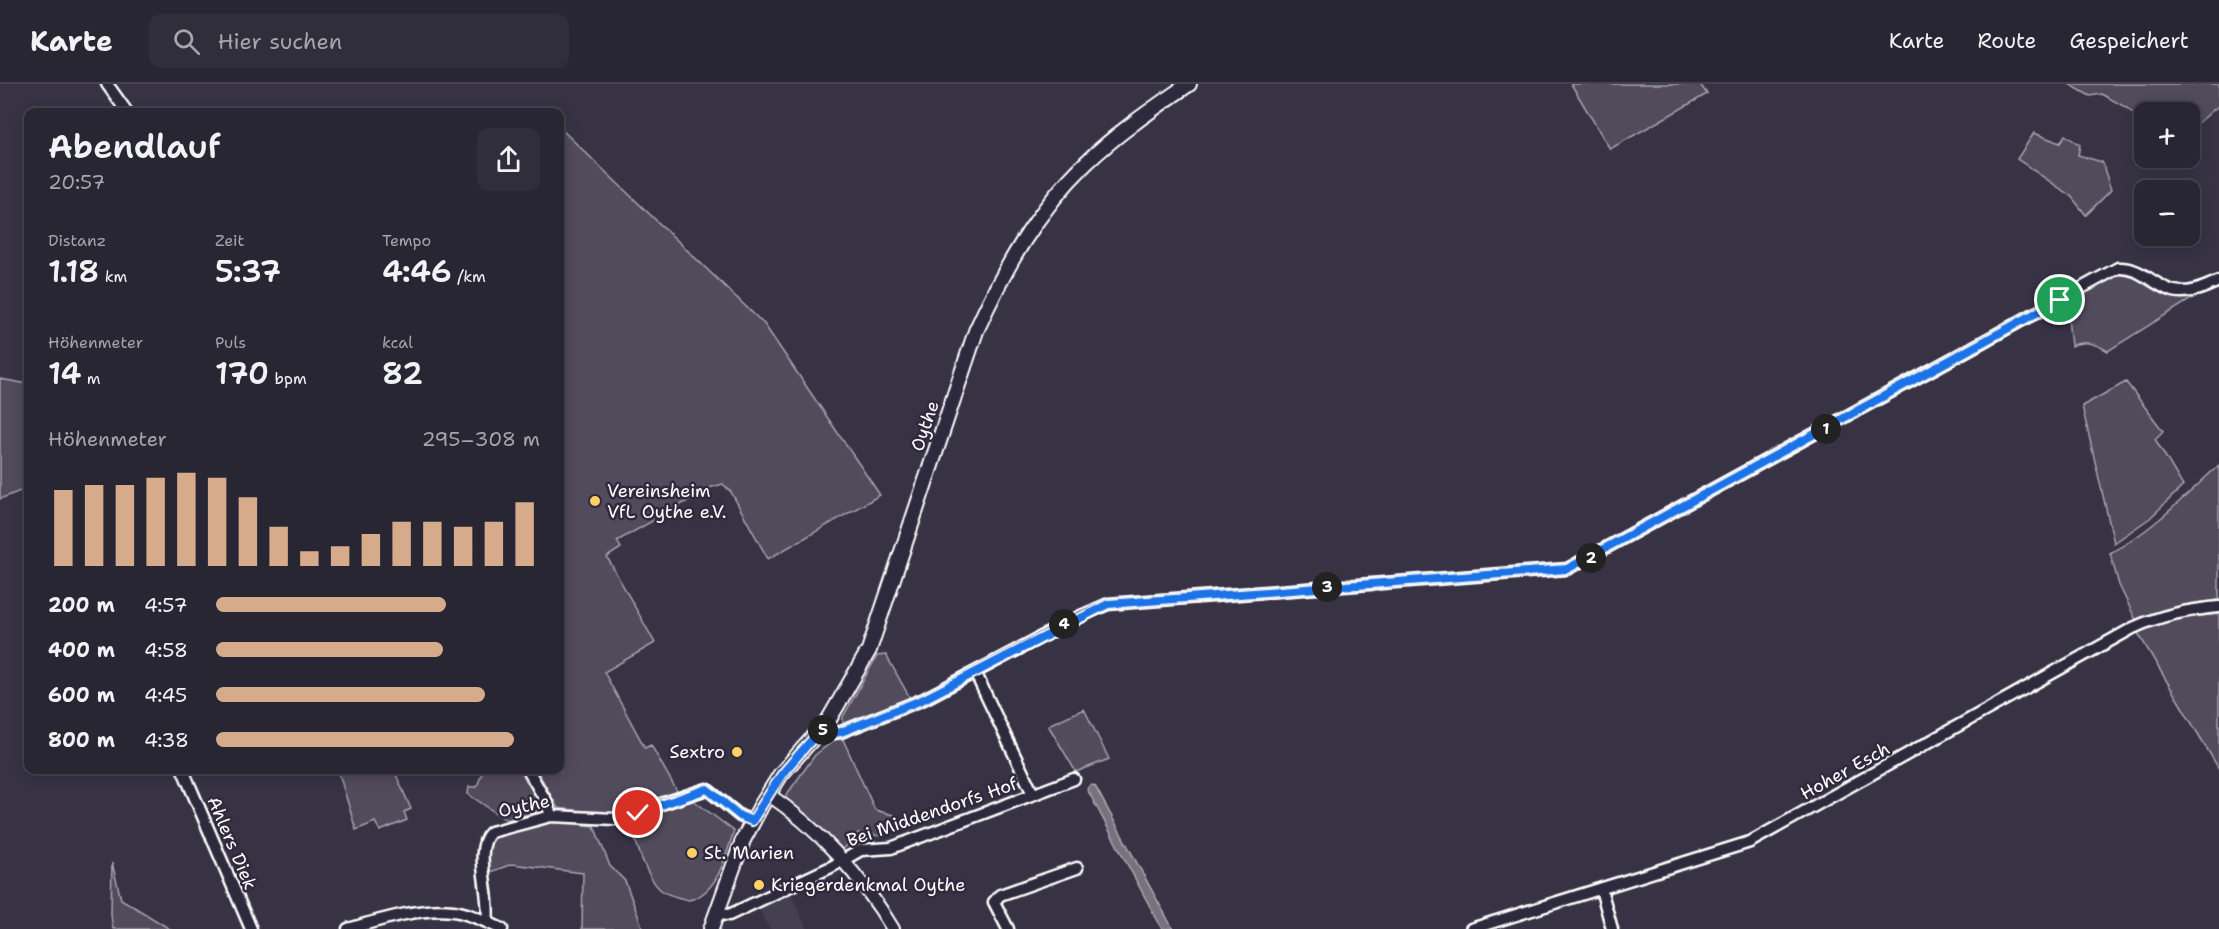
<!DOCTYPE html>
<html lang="de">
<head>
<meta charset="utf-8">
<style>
	:root { --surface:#292634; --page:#312e3c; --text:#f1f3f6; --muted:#a5a5ac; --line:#45434f; --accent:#d6ab8b }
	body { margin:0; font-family:"Shantell Sans",sans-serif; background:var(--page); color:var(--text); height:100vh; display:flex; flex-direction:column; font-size:22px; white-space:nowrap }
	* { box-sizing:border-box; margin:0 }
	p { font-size:20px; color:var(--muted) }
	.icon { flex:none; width:33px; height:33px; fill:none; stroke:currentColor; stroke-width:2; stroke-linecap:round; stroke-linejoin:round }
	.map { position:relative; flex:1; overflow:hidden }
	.details { position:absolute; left:24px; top:24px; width:540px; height:666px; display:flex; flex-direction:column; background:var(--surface); border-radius:12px; box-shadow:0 3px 15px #0003,0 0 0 2px var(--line) }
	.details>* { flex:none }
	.controls { position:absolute; left:2134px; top:18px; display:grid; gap:12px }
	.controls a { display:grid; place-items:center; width:66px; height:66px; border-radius:12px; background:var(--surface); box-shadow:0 3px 15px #0003,0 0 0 2px var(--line); font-size:30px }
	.pin { position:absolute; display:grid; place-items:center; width:51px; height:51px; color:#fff; margin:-26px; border:3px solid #fff; border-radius:50%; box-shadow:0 2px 6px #0007 }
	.km { position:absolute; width:30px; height:30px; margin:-15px; border-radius:50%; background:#222; color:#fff; font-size:16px; line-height:30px; text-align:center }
	.round { display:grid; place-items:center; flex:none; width:63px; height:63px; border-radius:12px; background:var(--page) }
	.overview { display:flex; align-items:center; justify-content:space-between; height:102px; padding:0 24px }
	h1 { font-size:33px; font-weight:600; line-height:45px }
	.metrics { display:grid; grid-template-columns:repeat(3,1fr); gap:9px; height:102px; padding:6px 24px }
	.metrics div { display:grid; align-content:center }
	.metrics b { font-size:30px; font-weight:600 }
	.metrics small { font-size:16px; font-weight:400 }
	.metrics p { font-size:16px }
	.chart { height:168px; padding:12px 24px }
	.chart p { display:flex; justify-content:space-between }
	.chart svg { width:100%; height:108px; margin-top:6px; stroke:var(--accent); stroke-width:6 }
	ul { padding:0 24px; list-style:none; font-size:20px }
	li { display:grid; grid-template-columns:96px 72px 1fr; align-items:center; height:45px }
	li i { height:15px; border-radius:8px; background:var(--accent) }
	header { display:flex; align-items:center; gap:36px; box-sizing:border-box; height:84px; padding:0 30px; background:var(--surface); border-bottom:2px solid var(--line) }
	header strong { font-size:28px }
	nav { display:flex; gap:33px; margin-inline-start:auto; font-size:21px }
	.search { width:420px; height:54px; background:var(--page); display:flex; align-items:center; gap:15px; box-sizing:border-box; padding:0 21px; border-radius:12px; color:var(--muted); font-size:22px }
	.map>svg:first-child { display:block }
</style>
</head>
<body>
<header>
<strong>Karte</strong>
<div class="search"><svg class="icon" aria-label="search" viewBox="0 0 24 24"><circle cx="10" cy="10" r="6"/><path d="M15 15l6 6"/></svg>Hier suchen</div>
<nav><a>Karte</a><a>Route</a><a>Gespeichert</a></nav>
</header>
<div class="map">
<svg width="2219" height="845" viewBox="0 0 2219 845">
	<rect width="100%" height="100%" fill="#373345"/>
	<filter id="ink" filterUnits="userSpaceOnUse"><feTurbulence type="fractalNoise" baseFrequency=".0167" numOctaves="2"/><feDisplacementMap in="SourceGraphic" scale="12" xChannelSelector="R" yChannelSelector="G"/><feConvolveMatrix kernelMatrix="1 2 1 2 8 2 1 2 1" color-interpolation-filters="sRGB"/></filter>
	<g filter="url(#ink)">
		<path fill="#444051" d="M791 810 807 845H770L759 824Z"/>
		<path fill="#514c5c" stroke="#a8a6ae" stroke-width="1.5" d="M1571 0H1700L1707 10 1610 65Z
			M2069 0H2219V21L2190 46V28H2145V40L2127 24 2102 10 2090 12Z
			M560 44 764 240 880 411 768 475 731 408 723 400 712 403 617 457 621 464 607 473 655 559 604 588 645 664 651 661 678 709 631 727 596 729 558 724 537 686H560Z
			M2034 49 2060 59 2065 51 2080 61 2078 71 2102 78 2111 106 2086 131 2071 112 2017 75Z
			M2126 187 2193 214 2108 267C2094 259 2086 256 2071 262L2066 216 2119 188Z
			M0 295 28 300V404L0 415Z
			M2126 298 2163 347 2155 355 2183 402 2150 434 2114 459 2082 322Z
			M2219 381V516C2190 520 2163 523 2136 536L2119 501 2110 469C2152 447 2184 413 2219 381Z
			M2219 530V685L2138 549C2162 534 2192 533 2219 530Z
			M886 571 911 616 843 644V633L877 572Z
			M1084 625 1109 675 1076 688 1048 641Z
			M841 651 875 726 897 732 881 752 858 749 842 767 785 713 815 671Z
			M338 686H394L411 725 404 728 407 736 380 747 375 738 356 746Z
			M483 686H523L543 722 535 728 506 736 468 710 469 703H477Z
			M689 713 734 747C725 772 719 809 689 816 681 814 668 812 661 806 645 793 635 755 629 736Z
			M551 737 594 742 610 782 625 797 643 845H582L583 789 512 780 488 789 487 758 496 750Z
			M112 779 121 815 170 845H113L111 831Z"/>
		<path fill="#76737f" stroke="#adabb2" stroke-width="1.5" d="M1091 701 1095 702 1173 845H1162L1087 705Z"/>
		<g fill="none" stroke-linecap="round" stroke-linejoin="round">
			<defs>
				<path id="minor" d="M107 0 127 28
					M975 588 1033 710
					M821 645 828 650 841 648 924 615 1083 531 1108 520 1567 485 2118 184C2143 182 2159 209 2183 208 2196 208 2207 202 2219 197
					M183 686 251 845
					M528 686 547 719 551 732
					M1601 805 1612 845
					M717 830 729 831 831 783 861 766 891 764 1074 695
					M487 838C492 813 472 765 491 748L551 732 615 735 707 705 740 732 752 737
					M348 845C380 836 420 823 453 827 470 829 486 838 502 845
					M1008 845 994 818 1000 811 1077 784
					M1471 845 1750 758 2133 544C2161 531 2188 526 2219 523"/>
				<path id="tertiary" d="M768 710C818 744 862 793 893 845"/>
				<path id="secondary" d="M711 845 743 756 761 722 781 690 828 637 869 566 976 247C1004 185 1037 126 1086 79 1117 49 1154 24 1189 0"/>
			</defs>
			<use href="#minor" stroke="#fff" stroke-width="15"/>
			<use href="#tertiary" stroke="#fff" stroke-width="16"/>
			<use href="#secondary" stroke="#fff" stroke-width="18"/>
			<use href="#minor" stroke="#2f2a3d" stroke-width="10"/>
			<use href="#tertiary" stroke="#2f2a3d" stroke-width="12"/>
			<use href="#secondary" stroke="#2f2a3d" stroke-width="14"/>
		</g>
	</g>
	<g fill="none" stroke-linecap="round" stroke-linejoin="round" filter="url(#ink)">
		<defs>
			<path id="route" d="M638 729 707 705 740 732 752 737 782 690 821 645 828 650 841 648 924 615 1108 520 1567 485 2060 216"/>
		</defs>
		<use href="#route" stroke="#fff" stroke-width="12"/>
		<use href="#route" stroke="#1a73e8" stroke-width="8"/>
	</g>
	<g fill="#ffd166" stroke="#2f2a3d" stroke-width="2">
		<circle cx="595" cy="417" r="6"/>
		<circle cx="737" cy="668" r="6"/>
		<circle cx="692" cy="769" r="6"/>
		<circle cx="759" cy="801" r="6"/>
	</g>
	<g text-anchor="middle" stroke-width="5" stroke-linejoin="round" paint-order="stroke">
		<g font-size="18" fill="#fff" stroke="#2f2a3d">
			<text transform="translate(925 342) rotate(-71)" y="6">Oythe</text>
			<text transform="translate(1845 687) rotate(-29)" y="6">Hoher Esch</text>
			<text transform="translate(524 722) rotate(-12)" y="6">Oythe</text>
			<text transform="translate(932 728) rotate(-19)" y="6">Bei Middendorfs Hof</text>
			<text transform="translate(232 759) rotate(67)" y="6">Ahlers Diek</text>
		</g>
		<g font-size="18" fill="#fff" stroke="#2f2a3d" text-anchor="start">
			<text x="607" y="413">Vereinsheim<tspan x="607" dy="21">VfL Oythe e.V.</tspan></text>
			<text x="725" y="674" text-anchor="end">Sextro</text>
			<text x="704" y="775">St. Marien</text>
			<text x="771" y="807">Kriegerdenkmal Oythe</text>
		</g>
	</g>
</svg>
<div class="controls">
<a>+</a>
<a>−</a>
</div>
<div class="pin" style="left:2060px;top:216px;background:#1e9e55"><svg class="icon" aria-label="arrive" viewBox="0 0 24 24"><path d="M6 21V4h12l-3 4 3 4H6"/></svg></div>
<div class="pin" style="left:638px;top:729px;background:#d93025"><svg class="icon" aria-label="check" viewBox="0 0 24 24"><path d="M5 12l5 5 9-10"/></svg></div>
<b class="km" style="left:1826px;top:345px">1</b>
<b class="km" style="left:1591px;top:474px">2</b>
<b class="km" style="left:1327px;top:503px">3</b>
<b class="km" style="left:1064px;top:540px">4</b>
<b class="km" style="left:823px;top:646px">5</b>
<section class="details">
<div class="overview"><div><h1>Abendlauf</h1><p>20:57</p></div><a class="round"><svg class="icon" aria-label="share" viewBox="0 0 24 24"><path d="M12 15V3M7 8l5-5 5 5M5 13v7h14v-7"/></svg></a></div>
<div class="metrics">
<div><p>Distanz</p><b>1.18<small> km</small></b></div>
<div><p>Zeit</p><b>5:37</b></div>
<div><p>Tempo</p><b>4:46<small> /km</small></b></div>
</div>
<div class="metrics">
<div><p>Höhenmeter</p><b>14<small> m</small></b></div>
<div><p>Puls</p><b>170<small> bpm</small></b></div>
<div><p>kcal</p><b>82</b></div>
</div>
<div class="chart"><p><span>Höhenmeter</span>295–308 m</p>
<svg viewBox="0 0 160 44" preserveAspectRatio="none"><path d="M5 44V13M15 44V11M25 44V11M35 44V8M45 44V6M55 44V8M65 44V16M75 44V28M85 44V38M95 44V36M105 44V31M115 44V26M125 44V26M135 44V28M145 44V26M155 44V18"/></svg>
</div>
<ul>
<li><b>200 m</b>4:57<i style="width:71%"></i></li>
<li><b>400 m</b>4:58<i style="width:70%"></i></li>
<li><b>600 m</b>4:45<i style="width:83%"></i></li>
<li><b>800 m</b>4:38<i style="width:92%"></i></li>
</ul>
</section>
</div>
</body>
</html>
